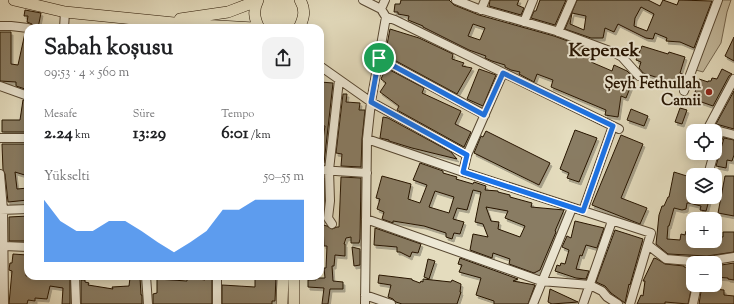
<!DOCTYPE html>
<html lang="tr">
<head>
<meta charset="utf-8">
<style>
	:root { --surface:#fff; --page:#f2f2f2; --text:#202124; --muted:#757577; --accent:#1a73e8 }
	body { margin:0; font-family:"Sorts Mill Goudy",serif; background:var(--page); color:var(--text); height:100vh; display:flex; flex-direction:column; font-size:15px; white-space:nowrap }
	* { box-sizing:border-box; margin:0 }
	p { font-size:13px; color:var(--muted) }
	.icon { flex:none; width:22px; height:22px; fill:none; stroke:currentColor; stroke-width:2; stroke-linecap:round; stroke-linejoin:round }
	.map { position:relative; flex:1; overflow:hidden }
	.details { position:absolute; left:24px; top:24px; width:300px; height:256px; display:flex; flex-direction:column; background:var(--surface); border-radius:12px; box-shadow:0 2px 10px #0003 }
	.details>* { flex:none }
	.fabs { position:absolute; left:686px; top:124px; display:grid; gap:8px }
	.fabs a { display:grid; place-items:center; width:36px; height:36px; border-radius:8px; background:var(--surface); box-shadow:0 2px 10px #0003; font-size:20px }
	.pin { position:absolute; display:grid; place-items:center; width:34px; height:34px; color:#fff; margin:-17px; border:2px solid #fff; border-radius:50%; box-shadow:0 1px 4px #0007 }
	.round { display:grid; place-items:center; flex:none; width:42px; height:42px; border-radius:12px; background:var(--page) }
	.head { display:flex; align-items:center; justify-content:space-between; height:68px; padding:0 20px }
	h1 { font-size:22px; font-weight:800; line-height:30px }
	.metrics { display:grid; grid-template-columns:repeat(3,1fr); gap:6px; height:68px; padding:4px 20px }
	.metrics div { display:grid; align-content:center }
	.metrics b { font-size:17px; font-weight:800 }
	.metrics small { font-size:11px; font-weight:400 }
	.metrics p { font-size:11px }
	.chart { height:112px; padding:8px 20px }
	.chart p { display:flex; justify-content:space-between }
	.chart svg { width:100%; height:72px; margin-top:4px; fill:var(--accent); opacity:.7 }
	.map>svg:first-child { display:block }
</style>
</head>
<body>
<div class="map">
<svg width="734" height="304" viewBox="0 0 734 304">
	<defs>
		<filter id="shadow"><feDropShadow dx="2" dy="3" stdDeviation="0" flood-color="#0004"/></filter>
	</defs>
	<rect width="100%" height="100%" fill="#e4dcbe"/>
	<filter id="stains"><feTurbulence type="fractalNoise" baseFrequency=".005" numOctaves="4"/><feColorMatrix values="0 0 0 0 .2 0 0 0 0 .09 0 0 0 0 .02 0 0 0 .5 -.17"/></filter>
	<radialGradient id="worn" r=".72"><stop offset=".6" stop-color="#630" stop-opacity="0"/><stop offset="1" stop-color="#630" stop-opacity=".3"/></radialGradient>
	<path fill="#c4ba9e" stroke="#756750" d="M721 0H731L727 12 721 43 703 72 696 70Z"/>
	<path fill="#897c63" stroke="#261401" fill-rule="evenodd" filter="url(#shadow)" d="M401 0H449L454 5 479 15 554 36 587 48 583 55 592 58 591 62 612 71 614 65 627 71 634 78 626 98 621 96 618 117 605 115 606 110 551 87 553 80 537 74 534 82 519 74 520 72 511 70 505 67V65L492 61 485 58 486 56 469 50 423 27V26L408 20 409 16 398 14V12H394L395 4H400ZM473 24 485 28 480 40 468 36Z
		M490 0H519L517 5 524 8 521 15 489 6Z
		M540 0H566L555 25 531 18 534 11H536Z
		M577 0H648L660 6 663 0 677 5 679 0 712 1 694 48 680 42 666 41 667 38 655 33 653 39 646 38 618 24 614 32 605 28 603 38H591L565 29ZM641 7 654 14 647 31 634 26 635 18ZM572 13 586 16 584 30 570 24Z
		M25 10 41 13 38 28H33L32 24 27 22 28 16H24Z
		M390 29 419 38 453 54 452 59 464 63 462 66 472 68 457 94 385 55Z
		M0 32H11V64L18 65 25 33H28V90L16 86V82L0 81Z
		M734 37V61L725 56Z
		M642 46 668 54 669 52 685 57 680 73 684 75 680 85 643 73 639 68 641 62 636 60Z
		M386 68 424 88 422 93 461 111 455 124 471 132 464 147 397 110 399 106 380 92 386 83 381 79Z
		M479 69 496 75 483 106 467 99Z
		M722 69 732 74 729 76 713 106 693 99 699 79 708 82V81H711L712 78 717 79Z
		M320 82 333 83 324 163 320 162V145L322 146 325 126 320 125Z
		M734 91V129L716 124Z
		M343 94H347L346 102 360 103 359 110H365L362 139 361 167 341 166 342 154 336 153Z
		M23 100 28 101V132H2V120H20Z
		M680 108 687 110 682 124 675 122Z
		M631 109 648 116 644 126 627 120Z
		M383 117 388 118 451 152 457 159 412 148 389 141V140L380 138Z
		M575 130 597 138 579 182 567 178 569 173 560 169Z
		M486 131 550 163 539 185 474 153 481 136 483 137Z
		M621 135 643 144 621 198 647 208 640 224 592 205Z
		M724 138 734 140V155L732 161 727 160 726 168 716 166Z
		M2 144H28V159L26 158 28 176 15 172 17 189 28 188V200L8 202 5 174 3 170Z
		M420 163 443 171V173L457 177 456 179 473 184 474 182 486 186 485 190 498 191V192L510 195V197L532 203 531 207 564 210 555 231 556 232 540 270 534 273 509 264 510 259 493 253 492 258 470 250 473 234 488 237 483 224 475 222 481 192 473 190 467 210 457 208 453 219 464 222 460 234 454 233 452 239 446 237V233L424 226 393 221V223L382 219 384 212 377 209 380 199 376 198 382 176 411 184 408 199 420 203 427 185 413 180ZM435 191 454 197 449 213 429 207ZM486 207 508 211 505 218 525 226 520 237 498 229 499 222 491 221Z
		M674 172 693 178V197H710L706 211 700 210 701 206 689 203H687L686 209 682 210 674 208 669 226H668L667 239 680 240 681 234 685 235 686 231 693 230V241H715V236L723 237V232H734V252L707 256 668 254 656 244 659 215 662 206H664L668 197H669Z
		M725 176H734V216L718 213Z
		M341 177 361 178 360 239 359 243H351V237L346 238 344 244H345V256L335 255 334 266H332L333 281 343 282V289H330L328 304H322L324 288 308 287V280H316V278H325L324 268H326L327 246H324L323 225 327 226 332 229 337 227H339Z
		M320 178H324V201L323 220 321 226H320Z
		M28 216V235H26V241H9V217Z
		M575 221 604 228 597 248 586 245 582 256 580 255 576 269 589 271 586 279 576 278 555 271 557 265 560 266 561 263 565 264 569 250 562 247 567 236 571 238Z
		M375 228 421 244 418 253 412 252 410 257 400 252H397V247L374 245Z
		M615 230 643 239 630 285 629 284 625 303 611 293 605 286 596 282Z
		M352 247 360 249V265L354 266Z
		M13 254 27 255 26 276H50L70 279V304H62L63 288 50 286 47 299 35 298V301L28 300 27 304H9L12 271 9 270V269L10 263H12Z
		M460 258 518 279 513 281 535 285 528 304H494V301L476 295 481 278 459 272 462 265 458 264Z
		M654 258 657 259 665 264 684 266V267L693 268V281L688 304 665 302V304H637L641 295 643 296 645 281H643Z
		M428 259 435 261 429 279 424 277Z
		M734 263V280L728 279V278L715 277V266Z
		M379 275 412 279V280L420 283 421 281 423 282V279L451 282 452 280 461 284 460 292H461L457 304H402L396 302 393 299 388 297 391 285 378 283Z
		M255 276H276L275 301H272V304H222V285L255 287Z
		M187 277 205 280V278L212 279V304H153V294L157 293V279L187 281Z
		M130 278H140L141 295H142V304H81V280H85V282L89 283 88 285 113 289 112 287 129 286Z
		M702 285H714V289L724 290V295L734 296V304H699Z
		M550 289 578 302 552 304 548 302Z"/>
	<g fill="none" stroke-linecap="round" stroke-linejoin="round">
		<defs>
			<path id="minor" d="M363 0 381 9 386 17 371 102 367 139 365 304
				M456 0 476 8 556 31 615 53 622 57 639 76
				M381 9 385 0
				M481 10 485 0
				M386 17 395 20 619 129
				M524 22 533 0
				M0 26H11L28 28
				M64 28 65 12
				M558 32 572 0
				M379 58 485 115
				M320 66 371 102 467 155
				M734 79 708 128 734 135
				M0 86 28 96
				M684 91 718 0
				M0 138H28
				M367 139 463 172 651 233 630 304
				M715 149 720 131
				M320 170 367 173
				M463 172 467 155 503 73
				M0 174 3 210 4 304
				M708 175 714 153
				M0 210 28 209
				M583 211 613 126
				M366 219 541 281 590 285 602 291 607 297 618 304
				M332 224 328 218 330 201 329 170 339 80
				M648 245 666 259 702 262 734 257
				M4 246 28 247
				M75 276 76 304
				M146 276 148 304
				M217 276V304
				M365 295 391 304
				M533 304 572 208
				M583 304 612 221
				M693 304 697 285"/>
			<path id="major" d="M14 0 65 12 184 24 254 28
				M258 0C253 10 254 18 259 28
				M180 19 228 12 257 1
				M299 28C304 18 306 10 300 0
				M282 304 283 276
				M294 304V276"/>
		</defs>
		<use href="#minor" stroke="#564630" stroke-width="10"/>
		<use href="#major" stroke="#261401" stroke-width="12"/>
		<use href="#minor" stroke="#ede8d5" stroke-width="8"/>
		<use href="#major" stroke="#e4dcbe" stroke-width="11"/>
	</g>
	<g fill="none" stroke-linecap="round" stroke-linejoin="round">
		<defs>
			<path id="route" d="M379 58 484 115 503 73 613 126 583 211 463 172 467 155 371 102Z"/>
		</defs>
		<use href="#route" stroke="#fff" stroke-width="8"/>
		<use href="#route" stroke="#1a73e8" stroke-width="5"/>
	</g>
	<circle fill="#8f2418" stroke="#ede8d5" stroke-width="1.5" cx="709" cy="92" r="4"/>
	<g text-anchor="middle" stroke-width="4" stroke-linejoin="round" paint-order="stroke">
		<g font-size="15" font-weight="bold" fill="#261401" stroke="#ede8d5" text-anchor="end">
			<text x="701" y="88">Şeyh Fethullah<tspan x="701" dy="17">Camii</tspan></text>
		</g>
		<g font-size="19" font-weight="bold" fill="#261401" stroke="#ede8d5">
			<text x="604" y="56">Kepenek</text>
		</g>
	</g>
	<rect width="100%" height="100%" filter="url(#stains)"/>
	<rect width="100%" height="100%" fill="url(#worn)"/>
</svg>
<div class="fabs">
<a><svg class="icon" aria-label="locate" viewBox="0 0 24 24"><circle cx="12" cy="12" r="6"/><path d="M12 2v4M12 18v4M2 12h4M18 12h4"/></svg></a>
<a><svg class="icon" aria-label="layers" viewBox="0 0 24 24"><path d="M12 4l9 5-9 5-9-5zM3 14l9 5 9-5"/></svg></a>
<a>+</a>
<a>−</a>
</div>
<div class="pin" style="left:379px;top:58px;background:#1e9e55"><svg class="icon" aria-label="arrive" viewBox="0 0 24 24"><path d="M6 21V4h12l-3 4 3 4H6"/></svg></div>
<section class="details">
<div class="head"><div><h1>Sabah koşusu</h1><p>09:53 · 4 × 560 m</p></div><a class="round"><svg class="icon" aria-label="share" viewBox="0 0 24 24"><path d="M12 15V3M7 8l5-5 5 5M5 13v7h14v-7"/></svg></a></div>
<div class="metrics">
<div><p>Mesafe</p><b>2.24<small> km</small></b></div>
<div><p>Süre</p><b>13:29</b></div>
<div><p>Tempo</p><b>6:01<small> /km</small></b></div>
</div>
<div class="chart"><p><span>Yükselti</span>50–55 m</p>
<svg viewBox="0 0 160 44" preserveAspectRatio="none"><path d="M0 44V6L10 19L20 25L30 25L40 19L50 19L60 25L70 32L80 38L90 32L100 25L110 12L120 12L130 6L140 6L150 6L160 6V44z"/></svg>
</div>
</section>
</div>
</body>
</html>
